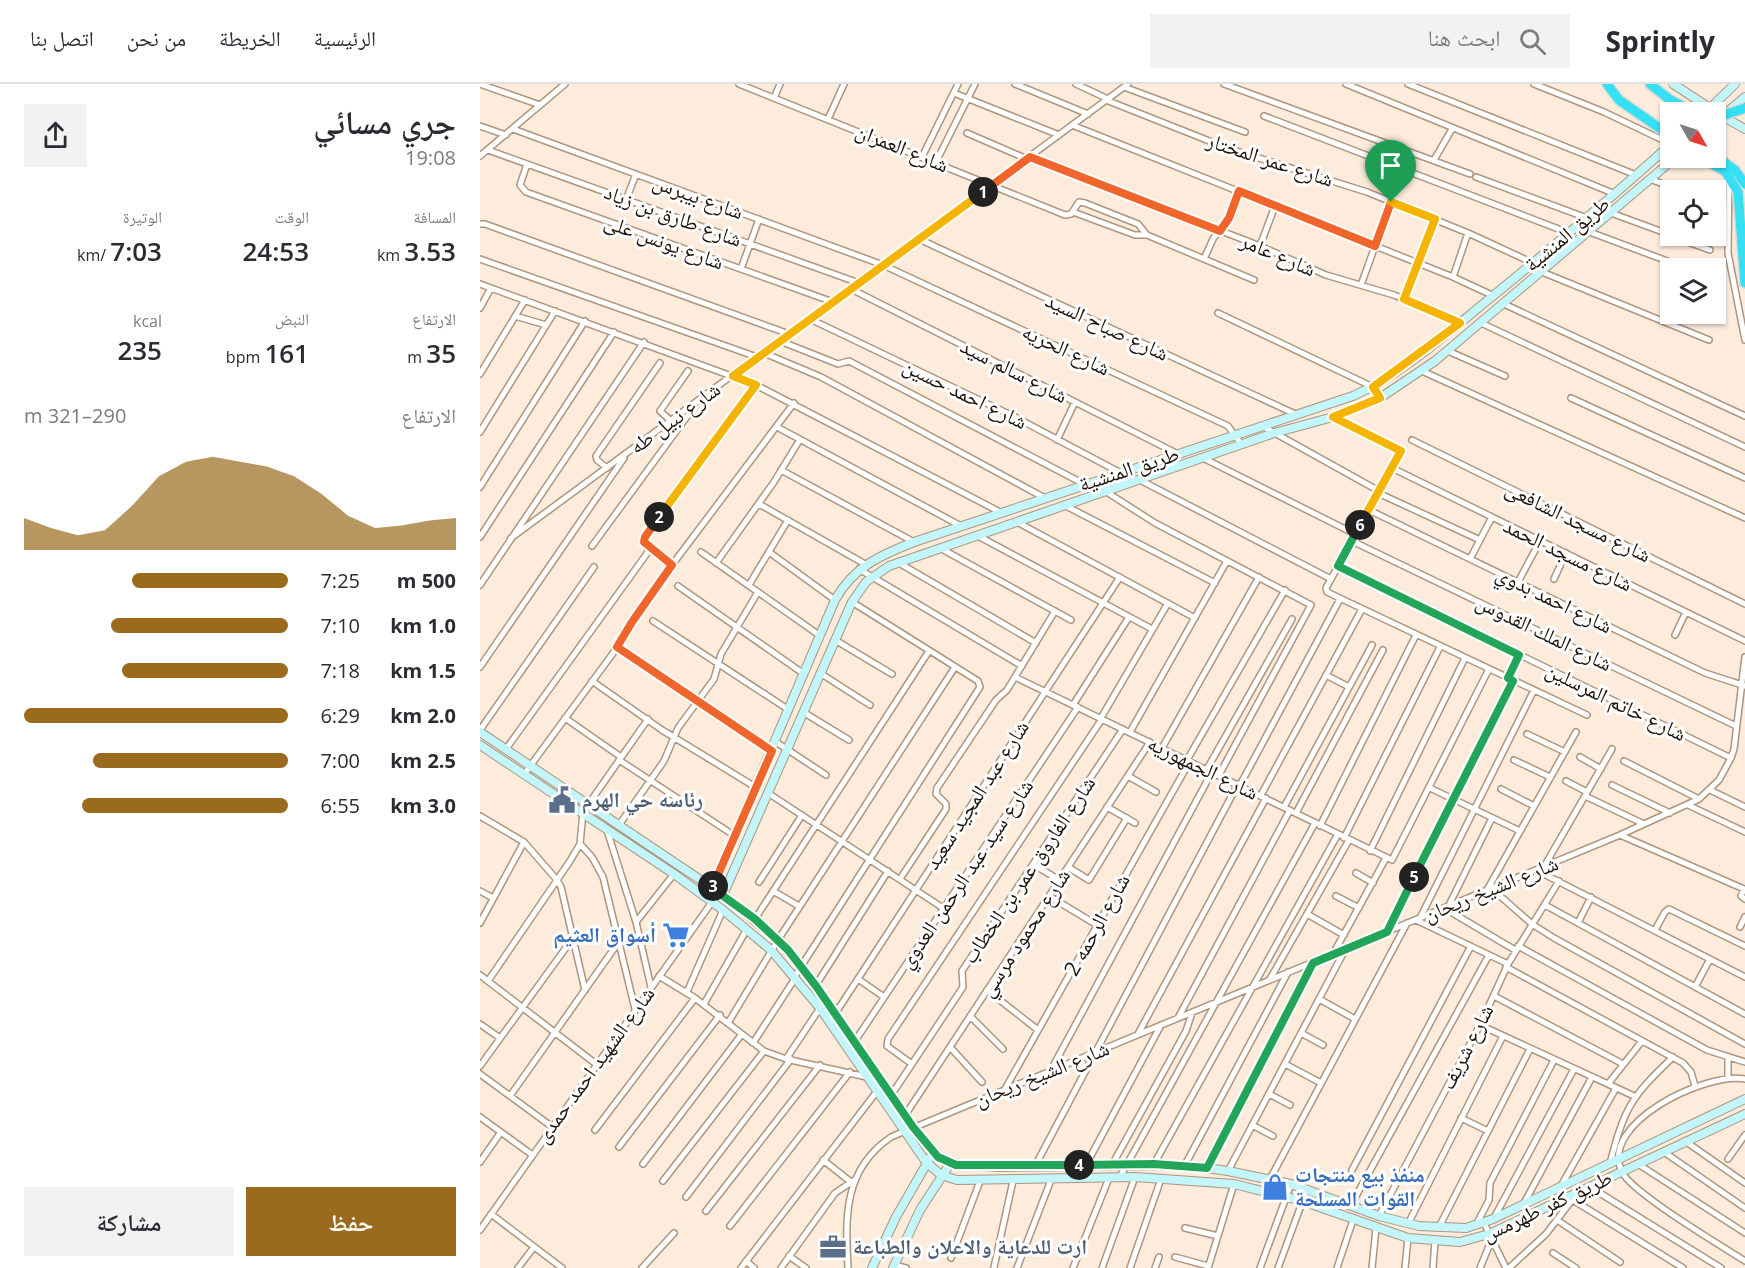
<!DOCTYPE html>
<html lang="ar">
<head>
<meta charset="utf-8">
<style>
	:root { --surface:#fff; --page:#f2f2f3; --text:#2b2b33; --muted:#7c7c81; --line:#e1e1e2; --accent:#9b6b1d }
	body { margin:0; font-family:"Open Sans","Noto Naskh Arabic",sans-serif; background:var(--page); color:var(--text); direction:rtl; height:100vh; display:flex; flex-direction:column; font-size:22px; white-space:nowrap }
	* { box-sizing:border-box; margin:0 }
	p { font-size:20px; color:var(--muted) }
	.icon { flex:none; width:33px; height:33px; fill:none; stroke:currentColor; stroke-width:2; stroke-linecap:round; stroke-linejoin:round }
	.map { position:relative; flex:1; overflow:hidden; direction:ltr }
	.side { display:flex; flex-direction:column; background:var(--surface); width:480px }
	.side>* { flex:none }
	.needle { width:39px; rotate:129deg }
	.fabs { position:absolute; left:1180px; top:18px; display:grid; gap:12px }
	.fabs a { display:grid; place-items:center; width:66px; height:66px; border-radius:0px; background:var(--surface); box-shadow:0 2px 4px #0004; font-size:30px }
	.pin { position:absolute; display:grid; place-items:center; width:51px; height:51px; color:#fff; margin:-62px -26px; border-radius:50% 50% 50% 0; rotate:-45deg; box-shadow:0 0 6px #0007 }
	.pin .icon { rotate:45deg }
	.km { position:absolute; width:30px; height:30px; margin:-15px; border-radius:50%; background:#222; color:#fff; font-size:16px; line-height:30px; text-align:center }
	.round { display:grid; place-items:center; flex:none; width:63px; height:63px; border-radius:0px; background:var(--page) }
	.summary { display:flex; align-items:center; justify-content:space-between; height:102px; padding:0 24px }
	h1 { font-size:33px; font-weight:600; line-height:45px }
	.stats { display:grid; grid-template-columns:repeat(3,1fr); gap:9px; height:102px; padding:6px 24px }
	.stats div { display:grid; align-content:center }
	.stats b { font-size:26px; font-weight:600 }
	.stats small { font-size:16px; font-weight:400 }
	.stats p { font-size:16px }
	.chart { height:168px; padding:12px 24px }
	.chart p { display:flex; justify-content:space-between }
	.chart svg { width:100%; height:108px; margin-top:6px; fill:var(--accent); opacity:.7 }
	.primary-button { display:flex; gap:12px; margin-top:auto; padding:12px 24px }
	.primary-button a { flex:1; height:69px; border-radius:0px; background:var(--accent); color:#fff; font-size:24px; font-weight:600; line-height:69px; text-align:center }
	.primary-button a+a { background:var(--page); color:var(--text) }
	ul { padding:0 24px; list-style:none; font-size:20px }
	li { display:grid; grid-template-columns:96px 72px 1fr; align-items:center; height:45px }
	li i { height:15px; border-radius:8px; background:var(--accent) }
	header { display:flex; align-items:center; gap:36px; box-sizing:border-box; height:84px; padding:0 30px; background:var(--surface); border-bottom:2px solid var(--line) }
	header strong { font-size:28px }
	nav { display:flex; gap:33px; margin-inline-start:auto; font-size:21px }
	.search { width:420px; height:54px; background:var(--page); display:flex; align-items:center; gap:15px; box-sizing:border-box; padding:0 21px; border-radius:0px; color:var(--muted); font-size:22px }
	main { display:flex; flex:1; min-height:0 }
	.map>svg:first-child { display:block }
</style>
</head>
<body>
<header>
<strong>Sprintly</strong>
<div class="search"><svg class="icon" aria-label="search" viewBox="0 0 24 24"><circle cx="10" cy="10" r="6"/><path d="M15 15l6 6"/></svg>ابحث هنا</div>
<nav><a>الرئيسية</a><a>الخريطة</a><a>من نحن</a><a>اتصل بنا</a></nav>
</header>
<main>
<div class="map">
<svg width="1265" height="1184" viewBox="0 0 1265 1184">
	<rect width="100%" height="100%" fill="#fdecdc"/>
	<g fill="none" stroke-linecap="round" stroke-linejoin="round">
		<defs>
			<path id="street" d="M0 0 60 21
				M259 0 585 131 591 130 599 118 605 119 658 140 667 151 774 196
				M535 0 608 30
				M596 0 628 15
				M744 0 990 90
				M866 0 1135 110
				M928 0 1156 91
				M1054 0 1124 28 1191 60
				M644 3 765 48
				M474 9 579 51
				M294 14 300 0
				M626 16 747 64 887 108 988 149 1053 179
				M784 32 1089 149
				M348 35 364 0
				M592 41 973 193 1014 212
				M0 42 26 51
				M33 45 403 181 748 342 761 360
				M487 49 547 75
				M8 66 379 199
				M0 72 85 0
				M442 73 478 0
				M550 73 780 162 846 191 914 211 980 239
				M954 76 972 45
				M456 78 495 0
				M47 80 40 101 46 108 353 218
				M996 93 1107 134
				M1170 95 1198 106
				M1249 96 1248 169 1265 256
				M146 116 156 90
				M1236 122 1247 126
				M593 128 655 151H667
				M1131 129 1191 151
				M0 140H5L309 250
				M1107 147 1206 184
				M1191 152 1230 166
				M439 155 815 330
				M780 162 795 122
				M0 175 277 273
				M724 175 733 155 749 133 759 107
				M261 185 279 135
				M1062 188 1229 256
				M973 193 988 149
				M0 200 276 301 520 428
				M881 201 911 118
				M371 205 698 370
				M925 215 955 135
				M1024 220 1265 332
				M0 224 11 204
				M738 229 893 303
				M35 232 66 241
				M330 235 533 332 639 388
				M1001 239 1265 363
				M300 257 358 280 369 277 604 400
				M968 267 1025 292
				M284 269 341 293 563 413
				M942 287 1265 434
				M0 290 45 216
				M1091 314 1265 394
				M853 333 918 364 921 369 846 504 847 508 1107 631
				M191 337 180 327 208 287
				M782 342 899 407
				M297 343 481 442
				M0 348 75 227
				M577 356 595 318
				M932 356 1265 520
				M723 374 875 450
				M127 384 117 376 116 372 180 279
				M912 384 1265 557
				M301 386 434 458
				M660 396 851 495
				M0 403 105 237
				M625 407 675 439 831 521 739 691
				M898 409 1000 456
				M279 420 385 480
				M584 421 735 499
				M889 426 1225 589 1265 602
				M537 438 715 534
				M498 452 672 545
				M0 453 134 248
				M31 454 648 0
				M872 457 1256 642
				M112 462 214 323
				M167 462 192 481
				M460 464 591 536
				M221 468 339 551
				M289 468 355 516
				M990 475 1012 433
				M236 479 294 398 319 357
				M419 479 556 559
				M858 482 1251 674
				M379 485 542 582
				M1074 495 1086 469
				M1038 498 1060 457
				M0 501 164 258
				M269 501 308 436
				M198 502 324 590
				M173 537 309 626
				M1195 551 1206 528
				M355 556 412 590
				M137 563 293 667
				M0 583 144 374
				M340 589 390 621
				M846 591 869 603
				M535 593 912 776 1009 585
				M1028 594 1039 571
				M112 597 182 646 277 704
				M593 621 649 533
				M323 628 369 656
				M85 634 141 673
				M621 634 688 519
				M0 646 114 483
				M650 648 747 477
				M1047 650 1085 668
				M296 658 346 691
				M682 664 779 493
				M26 665 168 468 165 453 276 301
				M1100 673 1121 685
				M139 676 255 752
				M707 676 805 506
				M1034 676 1070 693
				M1144 677 1219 715
				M727 685 812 535
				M45 689 131 572 192 481 314 319
				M648 692 676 708
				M1086 697 1107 708
				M760 701 860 515
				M1132 701 1190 729
				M950 704 1040 747
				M1021 705 1054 722
				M1230 706 1265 723
				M288 709 463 824
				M781 711 882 525
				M1105 712 1164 740
				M1208 721 1265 748
				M627 723 655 739
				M804 723 892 561
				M816 729 903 566
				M0 732 44 758 77 796 81 803 105 906
				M139 741 184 677 198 644 234 595 241 570 278 508
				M840 742 936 551
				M127 746 156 838 171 903
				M1140 751 1264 805 1261 812 1265 815
				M864 754 960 563
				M100 760 112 773 123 793 155 925
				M890 767 985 574
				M553 780 579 796
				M1065 781 1132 665
				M588 783 609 796 647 734
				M1056 786 1265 893
				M876 789 893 799
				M420 795 466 725V720L456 710 457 704 516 616 527 606 575 527
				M279 798 322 731
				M1011 804 1052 840 1074 854 1265 960
				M1007 806 1096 648
				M0 807 13 814
				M293 807 319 822
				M569 812 617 841
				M856 812 879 824
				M969 821 1012 734
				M1065 821 1265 930
				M964 824 1035 866
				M827 830 864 851
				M940 834 1054 606
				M275 835 449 567
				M936 836 1028 880
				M156 838 194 790
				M0 839 44 758
				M1098 839 1111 813
				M1260 843 1265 833
				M1175 846 1185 828 1189 825 1265 862
				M907 847 1033 597
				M1038 862 1227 966 1265 978
				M853 870 906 774
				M1026 883 1203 979 1211 988 1215 1002
				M0 891 116 980
				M179 892 215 914 284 967 306 975 387 993
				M315 892 500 603 498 597 372 518
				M378 895 404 913
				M790 895 869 756
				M8 897 90 777 100 760 103 728 168 635
				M336 901 408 787
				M1215 903 1230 875
				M507 906 558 946
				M207 908 243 826
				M1014 912 1143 980
				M839 915 875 935
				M224 920 267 845
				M355 930 640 493
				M490 932 523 965
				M698 934 810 726
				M248 939 298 856 475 583
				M0 940 20 954
				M1000 941 1154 1012
				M821 949 843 961
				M658 950 786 714
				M375 957 598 623
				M273 959 316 893
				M470 963 502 998
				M306 975 340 924
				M432 980 407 962 408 955 622 635
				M805 980 841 999
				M0 982 93 854
				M571 986 732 688
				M0 990 71 1042
				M1248 994V974
				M1265 995C1226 988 1118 1039 1142 1088 1152 1109 1242 1162 1265 1177
				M1128 1000 1162 957
				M525 1005 710 677
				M789 1010 810 1021
				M30 1012 138 859
				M410 1013 483 903 482 887 643 645
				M0 1033 51 1070
				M424 1033 670 658
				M981 1034 1008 1047
				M772 1041 793 1052
				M115 1046 215 914
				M1205 1057 1265 1099
				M139 1063 240 931
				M1184 1068 1265 1124
				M1248 1075 1265 1051
				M343 1076 371 1098
				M0 1078 21 1048
				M163 1080 262 950
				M674 1080 858 750
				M1130 1080C1143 1025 1152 1012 1193 973
				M1158 1080 1265 1149
				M606 1081 681 941
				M632 1081 706 947 712 929
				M705 1081 808 888
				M555 1082 758 700
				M727 1084 833 879
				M872 1086 991 862
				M748 1087 866 864
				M640 1093 835 739
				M790 1095 927 839
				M183 1097 284 967
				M1081 1102 1136 1004
				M1110 1103 1241 1184
				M206 1113 311 975
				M1088 1113 1203 1184
				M871 1121 1009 871
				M1043 1121 1112 993
				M226 1127 340 981
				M11 1130 82 1184
				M899 1132 1000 941 1028 880 1079 797
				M1014 1134 1094 985
				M1077 1136 1140 1178
				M1004 1139 1026 1184
				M928 1140 1023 952
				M996 1141 1009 1116 1010 1099 1074 976
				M250 1142 370 988
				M959 1143 1050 965
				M705 1144 738 1152
				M0 1146 232 818
				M1073 1169 1096 1184
				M309 1172 326 1184
				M695 1173 728 1182
				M471 1174 500 1097
				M266 1177 274 1184
				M414 1181 426 1184
				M514 1183 533 1097
				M38 1184 54 1163
				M162 1184 194 1149
				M261 1184 398 1006
				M301 1184 355 1109 373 1097
				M368 1184C365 1131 364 1085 411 1053L1140 751 1219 715 1239 696 1251 674 1254 665 1265 573
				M537 1184 571 1096
				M593 1184 629 1094
				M622 1184 655 1093
				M650 1184 681 1095
				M675 1184 679 1173
				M728 1184 754 1100
				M780 1184 811 1100
				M798 1184 827 1105
				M857 1184 873 1136
				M892 1184 896 1144
				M925 1184 928 1154
				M953 1184 955 1157
				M1000 1184 1012 1155
				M1029 1184 1066 1150 1092 1116"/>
			<path id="secondary" d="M1193 0 1236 28
				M1226 28 1255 0
				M1246 29 1265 13
				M1240 31 1265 45
				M0 648 243 811 298 856 336 901 433 1043 458 1073 467 1079 518 1083 705 1081 748 1087 811 1100 899 1132 939 1142 986 1144 1013 1135 1265 1015
				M0 661 194 790 243 826 291 866 340 924 446 1078 461 1091 477 1096 655 1093 754 1100 822 1117 928 1154 980 1158 1009 1150 1265 1030
				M232 804 355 516C373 483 401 471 434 458L873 312C921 291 963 253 1003 220 1067 168 1130 115 1191 60
				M243 811 372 518 386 498 409 482 794 349 853 333 900 314 955 277 1195 74
				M392 1184 416 1133 454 1067
				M413 1184 440 1126 470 1080"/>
			<path id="highway" d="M1127 0 1139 16 1191 52
				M1170 0 1189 15 1213 28
				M1236 72 1255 86 1265 100
				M1221 74 1245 87 1258 108 1265 199"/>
		</defs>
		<use href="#street" stroke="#af957d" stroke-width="8"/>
		<use href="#secondary" stroke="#af957d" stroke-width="10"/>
		<use href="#highway" stroke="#dbd9d8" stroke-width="12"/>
		<use href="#street" stroke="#fff" stroke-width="5"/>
		<use href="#secondary" stroke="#c2f6fb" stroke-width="8"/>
		<use href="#highway" stroke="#34e0f2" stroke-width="9"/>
		<defs>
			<path id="highway-bridge" d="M1236 34 1265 24"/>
		</defs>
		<use href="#highway-bridge" stroke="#dbd9d8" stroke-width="12" stroke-linecap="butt"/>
		<use href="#highway-bridge" stroke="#34e0f2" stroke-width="9"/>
	</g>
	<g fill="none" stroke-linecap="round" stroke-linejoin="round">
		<defs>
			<path id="split-1" d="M503 108 550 73 740 147 749 134 759 107 895 162 911 118"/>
			<path id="split-2" d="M179 433 276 301 253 292 503 108"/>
			<path id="split-3" d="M179 433 165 453 164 458 192 481 152 538 137 563 292 667 233 802"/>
			<path id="split-4" d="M233 802 232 804 275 835 308 866 336 902 433 1043 458 1073 476 1081H599"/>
			<path id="split-5" d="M599 1081 674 1080 727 1084 833 879 907 848 934 793"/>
			<path id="split-6" d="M880 441 858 482 1039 571 1028 594 1033 597 934 793"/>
			<path id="split-7" d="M880 441 921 367 853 333 900 314 893 303 980 239 924 215 955 135 911 118"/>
		</defs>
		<use href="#split-1" stroke="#fff" stroke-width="12"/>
		<use href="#split-2" stroke="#fff" stroke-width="12"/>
		<use href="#split-3" stroke="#fff" stroke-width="12"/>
		<use href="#split-4" stroke="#fff" stroke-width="12"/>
		<use href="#split-5" stroke="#fff" stroke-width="12"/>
		<use href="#split-6" stroke="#fff" stroke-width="12"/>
		<use href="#split-7" stroke="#fff" stroke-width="12"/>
		<use href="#split-1" stroke="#f0652b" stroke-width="8"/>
		<use href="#split-2" stroke="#f5b400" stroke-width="8"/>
		<use href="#split-3" stroke="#f0652b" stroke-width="8"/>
		<use href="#split-4" stroke="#22a559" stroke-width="8"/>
		<use href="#split-5" stroke="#22a559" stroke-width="8"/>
		<use href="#split-6" stroke="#22a559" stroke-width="8"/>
		<use href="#split-7" stroke="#f5b400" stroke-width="8"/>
	</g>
	<defs>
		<symbol id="civic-bare" viewBox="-9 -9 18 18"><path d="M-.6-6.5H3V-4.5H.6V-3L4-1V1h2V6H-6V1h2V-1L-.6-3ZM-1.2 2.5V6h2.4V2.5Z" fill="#5c6f8a" stroke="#fff" stroke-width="2.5" paint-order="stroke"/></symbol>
		<symbol id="supermarket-bare" viewBox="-9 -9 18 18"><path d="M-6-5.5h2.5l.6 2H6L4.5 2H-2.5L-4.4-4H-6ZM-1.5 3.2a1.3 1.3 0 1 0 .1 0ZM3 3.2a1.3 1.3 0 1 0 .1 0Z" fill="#3f7fe0" stroke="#fff" stroke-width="2.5" paint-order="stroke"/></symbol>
		<symbol id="shop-bare" viewBox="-9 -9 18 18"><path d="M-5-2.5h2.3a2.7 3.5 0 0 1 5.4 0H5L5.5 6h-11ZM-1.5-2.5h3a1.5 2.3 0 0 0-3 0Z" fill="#3f7fe0" stroke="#fff" stroke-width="2.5" paint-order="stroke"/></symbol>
		<symbol id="office-bare" viewBox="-9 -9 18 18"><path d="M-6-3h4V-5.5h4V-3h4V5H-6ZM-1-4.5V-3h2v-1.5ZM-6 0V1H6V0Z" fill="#5c6f8a" stroke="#fff" stroke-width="2.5" paint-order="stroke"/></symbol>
	</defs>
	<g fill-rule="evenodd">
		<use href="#civic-bare" x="63" y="697" width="38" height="38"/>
		<use href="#supermarket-bare" x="177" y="832" width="38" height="38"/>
		<use href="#shop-bare" x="776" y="1084" width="38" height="38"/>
		<use href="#office-bare" x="334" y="1144" width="38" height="38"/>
	</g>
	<g text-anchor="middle" stroke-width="6" stroke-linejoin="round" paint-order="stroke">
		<g font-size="21" fill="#1e140b" stroke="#fff">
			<text transform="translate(422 64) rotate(22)" y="7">شارع العمران</text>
			<text transform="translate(790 76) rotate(18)" y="7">شارع عمر المختار</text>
			<text transform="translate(218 113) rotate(20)" y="7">شارع بيبرس</text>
			<text transform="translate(193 132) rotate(20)" y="7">شارع طارق بن زياد</text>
			<text transform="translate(1087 150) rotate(-40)" y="7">طريق المنشية</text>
			<text transform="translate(184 158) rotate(20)" y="7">شارع يونس على</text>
			<text transform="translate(798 171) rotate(23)" y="7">شارع عامر</text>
			<text transform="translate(627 243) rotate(25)" y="7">شارع صباح السيد</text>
			<text transform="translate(586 266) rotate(25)" y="7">شارع الحريه</text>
			<text transform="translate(534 287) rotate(27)" y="7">شارع سالم سيد</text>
			<text transform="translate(485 310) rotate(26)" y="7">شارع احمد حسين</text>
			<text transform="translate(195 334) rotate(-36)" y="7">شارع نبيل طه</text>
			<text transform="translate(649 385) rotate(-18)" y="7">طريق المنشية</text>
			<text transform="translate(1098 438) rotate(26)" y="7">شارع مسجد الشافعى</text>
			<text transform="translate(1088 471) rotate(26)" y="7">شارع مسجد الحمد</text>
			<text transform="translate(1074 516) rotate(26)" y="7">شارع احمد بدوي</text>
			<text transform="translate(1064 549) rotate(26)" y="7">شارع الملك القدوس</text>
			<text transform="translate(1136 618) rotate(26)" y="7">شارع خاتم المرسلين</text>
			<text transform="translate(723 684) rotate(26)" y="7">شارع الجمهوريه</text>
			<text transform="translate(497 711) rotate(-57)" y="7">شارع عبد المجيد سعيد</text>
			<text transform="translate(549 786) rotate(-56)" y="7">شارع الفاروق عمر بن الخطاب</text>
			<text transform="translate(486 790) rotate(-56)" y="7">شارع سيد عبد الرحمن العدوي</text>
			<text transform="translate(1011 805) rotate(-22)" y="7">شارع الشيخ ريحان</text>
			<text transform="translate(617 841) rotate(-61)" y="7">شارع الرحمه 2</text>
			<text transform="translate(545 849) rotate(-57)" y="7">شارع محمود مرسي</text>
			<text transform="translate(987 963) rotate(-63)" y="7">شارع شريف</text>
			<text transform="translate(115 981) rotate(-54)" y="7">شارع الشهيد احمد حمدى</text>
			<text transform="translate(562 990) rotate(-22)" y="7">شارع الشيخ ريحان</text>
			<text transform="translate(1067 1122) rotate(-25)" y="7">طريق كفر طهرمس</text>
		</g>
		<g font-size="21" font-weight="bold" fill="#4e5e75" stroke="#fff" text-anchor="start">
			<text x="102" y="723">رئاسه حي الهرم</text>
			<text x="373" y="1170">ارت للدعاية والاعلان والطباعة</text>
		</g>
		<g font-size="21" font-weight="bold" fill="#366cbe" stroke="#fff" text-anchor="end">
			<text x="176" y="858">أسواق العثيم</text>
			<text x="815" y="1098" text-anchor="start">منفذ بيع منتجات<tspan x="815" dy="24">القوات المسلحة</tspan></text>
		</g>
	</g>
</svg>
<div class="fabs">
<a><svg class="needle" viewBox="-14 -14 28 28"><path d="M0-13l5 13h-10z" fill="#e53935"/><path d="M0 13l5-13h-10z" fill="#7c7c81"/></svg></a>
<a><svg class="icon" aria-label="locate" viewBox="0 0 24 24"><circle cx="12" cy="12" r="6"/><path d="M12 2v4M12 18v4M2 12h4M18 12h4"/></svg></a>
<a><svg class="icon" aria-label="layers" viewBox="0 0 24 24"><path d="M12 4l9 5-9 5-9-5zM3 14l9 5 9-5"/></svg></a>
</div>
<div class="pin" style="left:911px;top:118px;background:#1e9e55"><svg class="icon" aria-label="arrive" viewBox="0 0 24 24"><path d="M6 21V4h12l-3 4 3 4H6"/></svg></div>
<b class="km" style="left:503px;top:108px">1</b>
<b class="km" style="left:179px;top:433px">2</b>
<b class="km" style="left:233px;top:802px">3</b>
<b class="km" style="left:599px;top:1081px">4</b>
<b class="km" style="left:934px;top:793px">5</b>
<b class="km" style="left:880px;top:441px">6</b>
</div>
<section class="side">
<div class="summary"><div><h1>جري مسائي</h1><p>19:08</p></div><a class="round"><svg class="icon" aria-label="share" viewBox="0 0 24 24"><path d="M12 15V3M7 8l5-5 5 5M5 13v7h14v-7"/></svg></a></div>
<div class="stats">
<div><p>المسافة</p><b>3.53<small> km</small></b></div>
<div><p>الوقت</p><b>24:53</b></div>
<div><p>الوتيرة</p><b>7:03<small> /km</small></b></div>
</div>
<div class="stats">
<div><p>الارتفاع</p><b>35<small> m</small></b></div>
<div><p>النبض</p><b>161<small> bpm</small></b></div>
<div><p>kcal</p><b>235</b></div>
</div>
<div class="chart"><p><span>الارتفاع</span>290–321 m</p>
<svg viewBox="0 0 160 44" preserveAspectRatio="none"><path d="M0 44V31L10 35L20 38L30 36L40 26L50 14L60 8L70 6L80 8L90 10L100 14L110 21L120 30L130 35L140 34L150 32L160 31V44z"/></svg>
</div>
<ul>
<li><b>500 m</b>7:25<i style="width:59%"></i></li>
<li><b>1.0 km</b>7:10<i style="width:67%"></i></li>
<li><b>1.5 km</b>7:18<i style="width:63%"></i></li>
<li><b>2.0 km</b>6:29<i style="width:100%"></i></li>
<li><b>2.5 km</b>7:00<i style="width:74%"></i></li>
<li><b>3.0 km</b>6:55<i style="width:78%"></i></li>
</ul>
<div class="primary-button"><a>حفظ</a><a>مشاركة</a></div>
</section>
</main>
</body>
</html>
